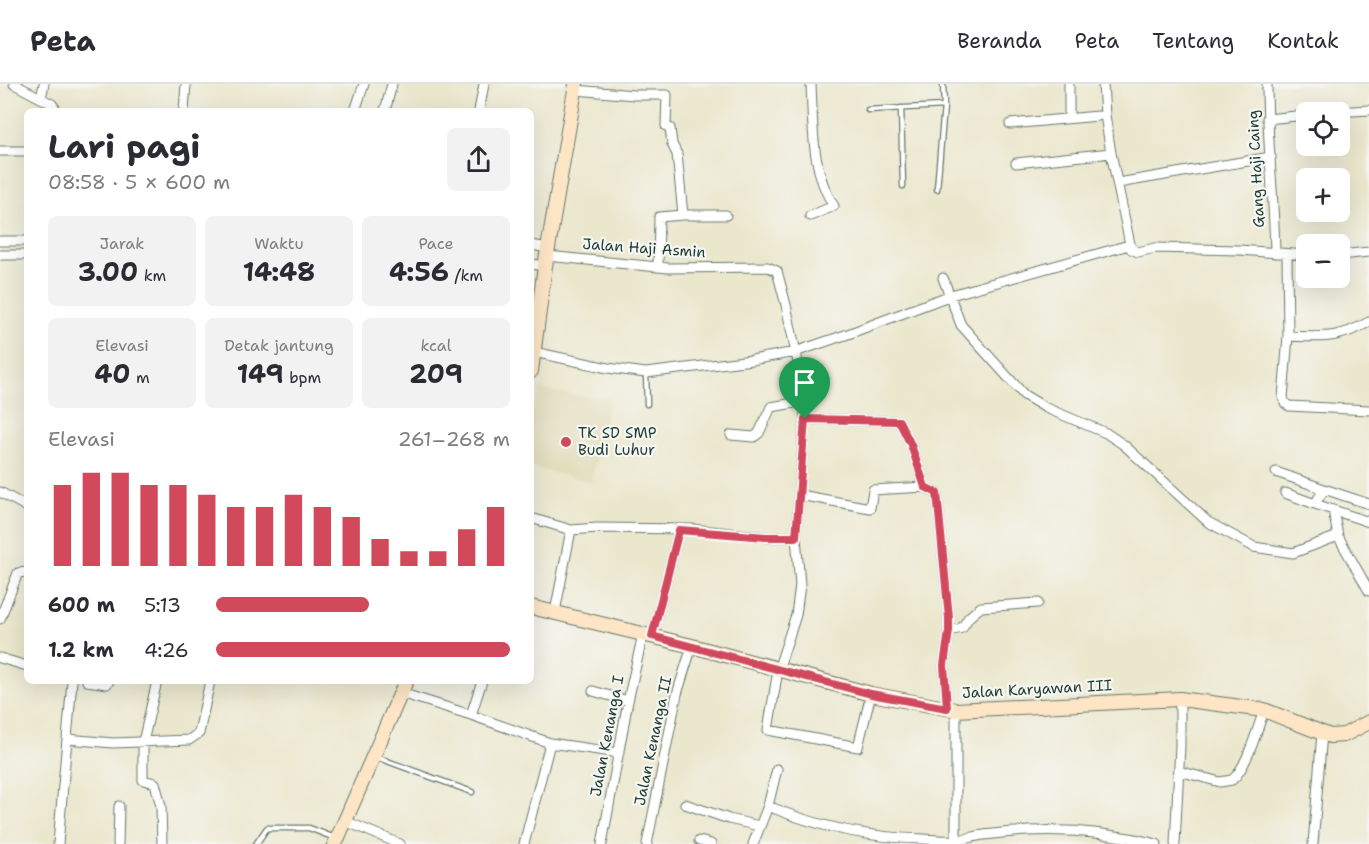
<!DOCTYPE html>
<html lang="id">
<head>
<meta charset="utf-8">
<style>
	:root { --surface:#fff; --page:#f2f2f3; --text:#2b2b33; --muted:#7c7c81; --line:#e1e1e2; --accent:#d1495b }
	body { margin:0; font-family:"Shantell Sans",sans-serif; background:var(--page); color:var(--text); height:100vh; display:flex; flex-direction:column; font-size:22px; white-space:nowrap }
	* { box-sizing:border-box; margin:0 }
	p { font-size:20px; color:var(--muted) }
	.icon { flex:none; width:33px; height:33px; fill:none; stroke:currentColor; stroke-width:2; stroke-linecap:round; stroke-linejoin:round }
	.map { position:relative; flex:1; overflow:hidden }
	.details { position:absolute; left:24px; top:24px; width:510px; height:576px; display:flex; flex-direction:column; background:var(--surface); border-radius:9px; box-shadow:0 6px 24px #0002 }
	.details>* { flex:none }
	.controls { position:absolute; left:1296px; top:18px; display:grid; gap:12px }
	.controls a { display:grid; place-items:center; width:54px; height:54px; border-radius:9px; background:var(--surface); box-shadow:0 6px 24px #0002; font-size:30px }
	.pin { position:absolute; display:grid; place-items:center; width:51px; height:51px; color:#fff; margin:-62px -26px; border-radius:50% 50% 50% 0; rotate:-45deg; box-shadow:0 0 6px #0007 }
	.pin .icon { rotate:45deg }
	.round { display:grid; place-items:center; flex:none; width:63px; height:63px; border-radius:9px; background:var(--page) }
	.headline { display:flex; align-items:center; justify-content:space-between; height:102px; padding:0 24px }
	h1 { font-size:33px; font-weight:700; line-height:45px }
	.stats { display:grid; grid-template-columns:repeat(3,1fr); gap:9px; height:102px; padding:6px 24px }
	.stats div { display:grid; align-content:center; border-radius:9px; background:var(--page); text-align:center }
	.stats b { font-size:26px; font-weight:700 }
	.stats small { font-size:16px; font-weight:400 }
	.stats p { font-size:16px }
	.chart { height:168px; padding:12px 24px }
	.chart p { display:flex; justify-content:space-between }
	.chart svg { width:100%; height:108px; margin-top:6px; stroke:var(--accent); stroke-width:6 }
	ul { padding:0 24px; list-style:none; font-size:20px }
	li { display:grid; grid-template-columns:96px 72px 1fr; align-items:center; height:45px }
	li i { height:15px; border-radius:8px; background:var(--accent) }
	header { display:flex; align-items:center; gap:36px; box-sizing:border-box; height:84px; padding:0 30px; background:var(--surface); border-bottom:2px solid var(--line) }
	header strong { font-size:28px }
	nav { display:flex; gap:33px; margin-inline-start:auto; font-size:21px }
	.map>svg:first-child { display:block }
</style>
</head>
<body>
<header>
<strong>Peta</strong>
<nav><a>Beranda</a><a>Peta</a><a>Tentang</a><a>Kontak</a></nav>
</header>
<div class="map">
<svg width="1369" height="760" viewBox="0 0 1369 760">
	<rect width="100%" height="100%" fill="#f6f6f2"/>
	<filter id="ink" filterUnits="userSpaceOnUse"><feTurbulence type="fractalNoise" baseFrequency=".0167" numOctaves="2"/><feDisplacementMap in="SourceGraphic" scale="12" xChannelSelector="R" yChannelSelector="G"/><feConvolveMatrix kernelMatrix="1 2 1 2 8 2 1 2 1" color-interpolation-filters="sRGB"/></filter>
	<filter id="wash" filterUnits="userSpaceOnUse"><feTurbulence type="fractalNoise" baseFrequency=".008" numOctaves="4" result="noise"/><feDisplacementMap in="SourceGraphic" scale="24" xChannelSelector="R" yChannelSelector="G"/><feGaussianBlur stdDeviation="1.35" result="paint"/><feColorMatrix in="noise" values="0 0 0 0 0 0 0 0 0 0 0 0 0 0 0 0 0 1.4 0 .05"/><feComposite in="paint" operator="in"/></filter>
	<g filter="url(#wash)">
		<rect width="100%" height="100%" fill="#ebe7cd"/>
		<path fill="#e1dcba" d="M540 305 582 312 610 313 591 398 531 383V333Z"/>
	</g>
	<g filter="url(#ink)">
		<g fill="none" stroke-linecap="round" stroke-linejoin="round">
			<defs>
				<path id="lane" d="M901 24 903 102
					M868 26 944 22
					M937 105 944 22 943 0
					M646 290 647 320
					M376 673 472 708
					M256 760 267 744H309L335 754"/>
				<path id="street" d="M14 0 52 20 57 27
					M1069 0V34
					M1103 0 1105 31 1111 69 1131 165 1138 168 1155 164 1239 166 1306 171
					M1267 0C1267 56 1274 112 1275 169
					M576 6 634 11H667L666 42 670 44 672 60 677 70 683 131 659 133 658 183
					M41 14 44 0
					M184 27 186 0
					M355 27 364 0
					M385 27 392 0
					M479 27 484 0
					M1337 28 1369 26
					M1267 35 1306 31
					M1010 40 1098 32
					M0 67H27
					M1016 79 1111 69
					M1118 99 1271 73
					M683 131H726
					M810 132 834 122C811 88 813 39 811 0
					M0 157H27
					M531 161 549 164
					M0 171H27
					M1287 171 1288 252 1283 314 1285 319 1289 322 1369 326
					M1340 171 1369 168
					M547 172 668 184 768 183 777 187 786 221 806 317 796 453 800 501 796 531 778 586 768 646 858 663 871 610
					M531 180 545 182
					M943 194 961 241 1024 311 1046 324 1106 349 1124 361 1208 438 1254 463 1293 469 1338 452
					M1288 252C1324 253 1336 256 1369 238
					M534 268 608 284 646 289 752 276 795 268 848 250 951 211 1129 161
					M805 335 899 337 911 361 925 403 937 409 949 534V547L944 581 947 624
					M731 351 754 353 759 349 771 323 806 317
					M1276 388 1324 405
					M0 408 27 423
					M1285 409 1315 420
					M800 411 870 424 873 406 925 403
					M1369 420 1324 405 1315 420 1369 438
					M1333 426 1338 452 1369 507
					M531 434 571 446 597 444 692 445 767 453H796
					M555 528 571 446
					M0 535 18 489 27 488
					M949 547 962 544 969 533 981 523 1038 519
					M652 552 679 446
					M0 574 27 582
					M87 597 107 600 109 597
					M157 597 143 658V696L155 699 161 722 162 760
					M593 607 628 617
					M401 609 471 631 550 659 619 669
					M471 631 482 597
					M67 655 113 659 189 656 199 649 210 597
					M1179 687 1220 698 1232 696C1246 685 1258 644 1264 626
					M685 720 729 735 759 742
					M768 722C818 743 870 754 924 755 935 756 946 757 957 756 966 755 975 752 984 751 1042 743 1101 746 1157 760
					M345 737 400 760
					M699 757 711 760
					M58 760 72 597
					M118 760 119 722
					M524 760 550 659
					M602 760 628 617 643 550
					M647 760 677 610 692 562
					M753 760 768 722 777 685
					M956 760V626
					M1175 760 1180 662V615
					M1313 760 1322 649"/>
				<path id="secondary" d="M531 287 545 182 576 0
					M531 523 692 562 871 610 956 626 1180 615 1264 626 1330 652 1344 651 1369 638
					M335 760 406 597"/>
			</defs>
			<use href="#lane" stroke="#66786a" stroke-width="7"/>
			<use href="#street" stroke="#66786a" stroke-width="11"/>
			<use href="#secondary" stroke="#66786a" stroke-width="16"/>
			<use href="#lane" stroke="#fff" stroke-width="4.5"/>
			<use href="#street" stroke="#fff" stroke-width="9"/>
			<use href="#secondary" stroke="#fde5c5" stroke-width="14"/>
		</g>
	</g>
	<g fill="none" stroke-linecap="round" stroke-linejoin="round" filter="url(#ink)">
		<defs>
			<path id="route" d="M805 335 899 337 911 361 925 403 937 409 949 534V547L944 581 947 624 871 610 652 552 679 446 766 453H796Z"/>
		</defs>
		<use href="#route" stroke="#fff" stroke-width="12"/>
		<use href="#route" stroke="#d1495b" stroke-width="8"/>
	</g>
	<circle fill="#d1495b" stroke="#f6f6f2" stroke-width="2" cx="566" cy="358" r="6"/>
	<g text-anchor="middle" stroke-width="4.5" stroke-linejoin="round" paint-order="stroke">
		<g font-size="15" fill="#1f3d34" stroke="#f6f6f2">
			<text transform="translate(1256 85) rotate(-93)" y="5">Gang Haji Caing</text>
			<text transform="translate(644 164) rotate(4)" y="5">Jalan Haji Asmin</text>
			<text transform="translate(1037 605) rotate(-3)" y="5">Jalan Karyawan III</text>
			<text transform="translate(607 652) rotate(-79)" y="5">Jalan Kenanga I</text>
			<text transform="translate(653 657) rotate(-78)" y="5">Jalan Kenanga II</text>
		</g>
		<g font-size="15" fill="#1f3d34" stroke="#f6f6f2" text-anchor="start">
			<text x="578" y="354">TK SD SMP<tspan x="578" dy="17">Budi Luhur</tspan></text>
		</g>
	</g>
</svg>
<div class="controls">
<a><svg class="icon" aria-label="locate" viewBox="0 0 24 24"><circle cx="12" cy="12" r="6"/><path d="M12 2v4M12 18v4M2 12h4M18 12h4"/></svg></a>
<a>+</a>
<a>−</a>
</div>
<div class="pin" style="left:805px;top:335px;background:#1e9e55"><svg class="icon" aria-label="arrive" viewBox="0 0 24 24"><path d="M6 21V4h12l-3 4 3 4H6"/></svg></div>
<section class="details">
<div class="headline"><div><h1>Lari pagi</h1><p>08:58 · 5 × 600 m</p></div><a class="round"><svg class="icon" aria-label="share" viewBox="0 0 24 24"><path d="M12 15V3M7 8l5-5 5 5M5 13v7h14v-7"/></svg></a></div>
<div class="stats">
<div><p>Jarak</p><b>3.00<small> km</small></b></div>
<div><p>Waktu</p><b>14:48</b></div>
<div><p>Pace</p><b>4:56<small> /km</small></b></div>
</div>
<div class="stats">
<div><p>Elevasi</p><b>40<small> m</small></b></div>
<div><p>Detak jantung</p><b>149<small> bpm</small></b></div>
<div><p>kcal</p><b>209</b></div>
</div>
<div class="chart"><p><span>Elevasi</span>261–268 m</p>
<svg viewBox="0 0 160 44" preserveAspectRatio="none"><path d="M5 44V11M15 44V6M25 44V6M35 44V11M45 44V11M55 44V15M65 44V20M75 44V20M85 44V15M95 44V20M105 44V24M115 44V33M125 44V38M135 44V38M145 44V29M155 44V20"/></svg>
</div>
<ul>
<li><b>600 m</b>5:13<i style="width:52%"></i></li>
<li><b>1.2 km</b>4:26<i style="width:100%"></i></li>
</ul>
</section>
</div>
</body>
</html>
